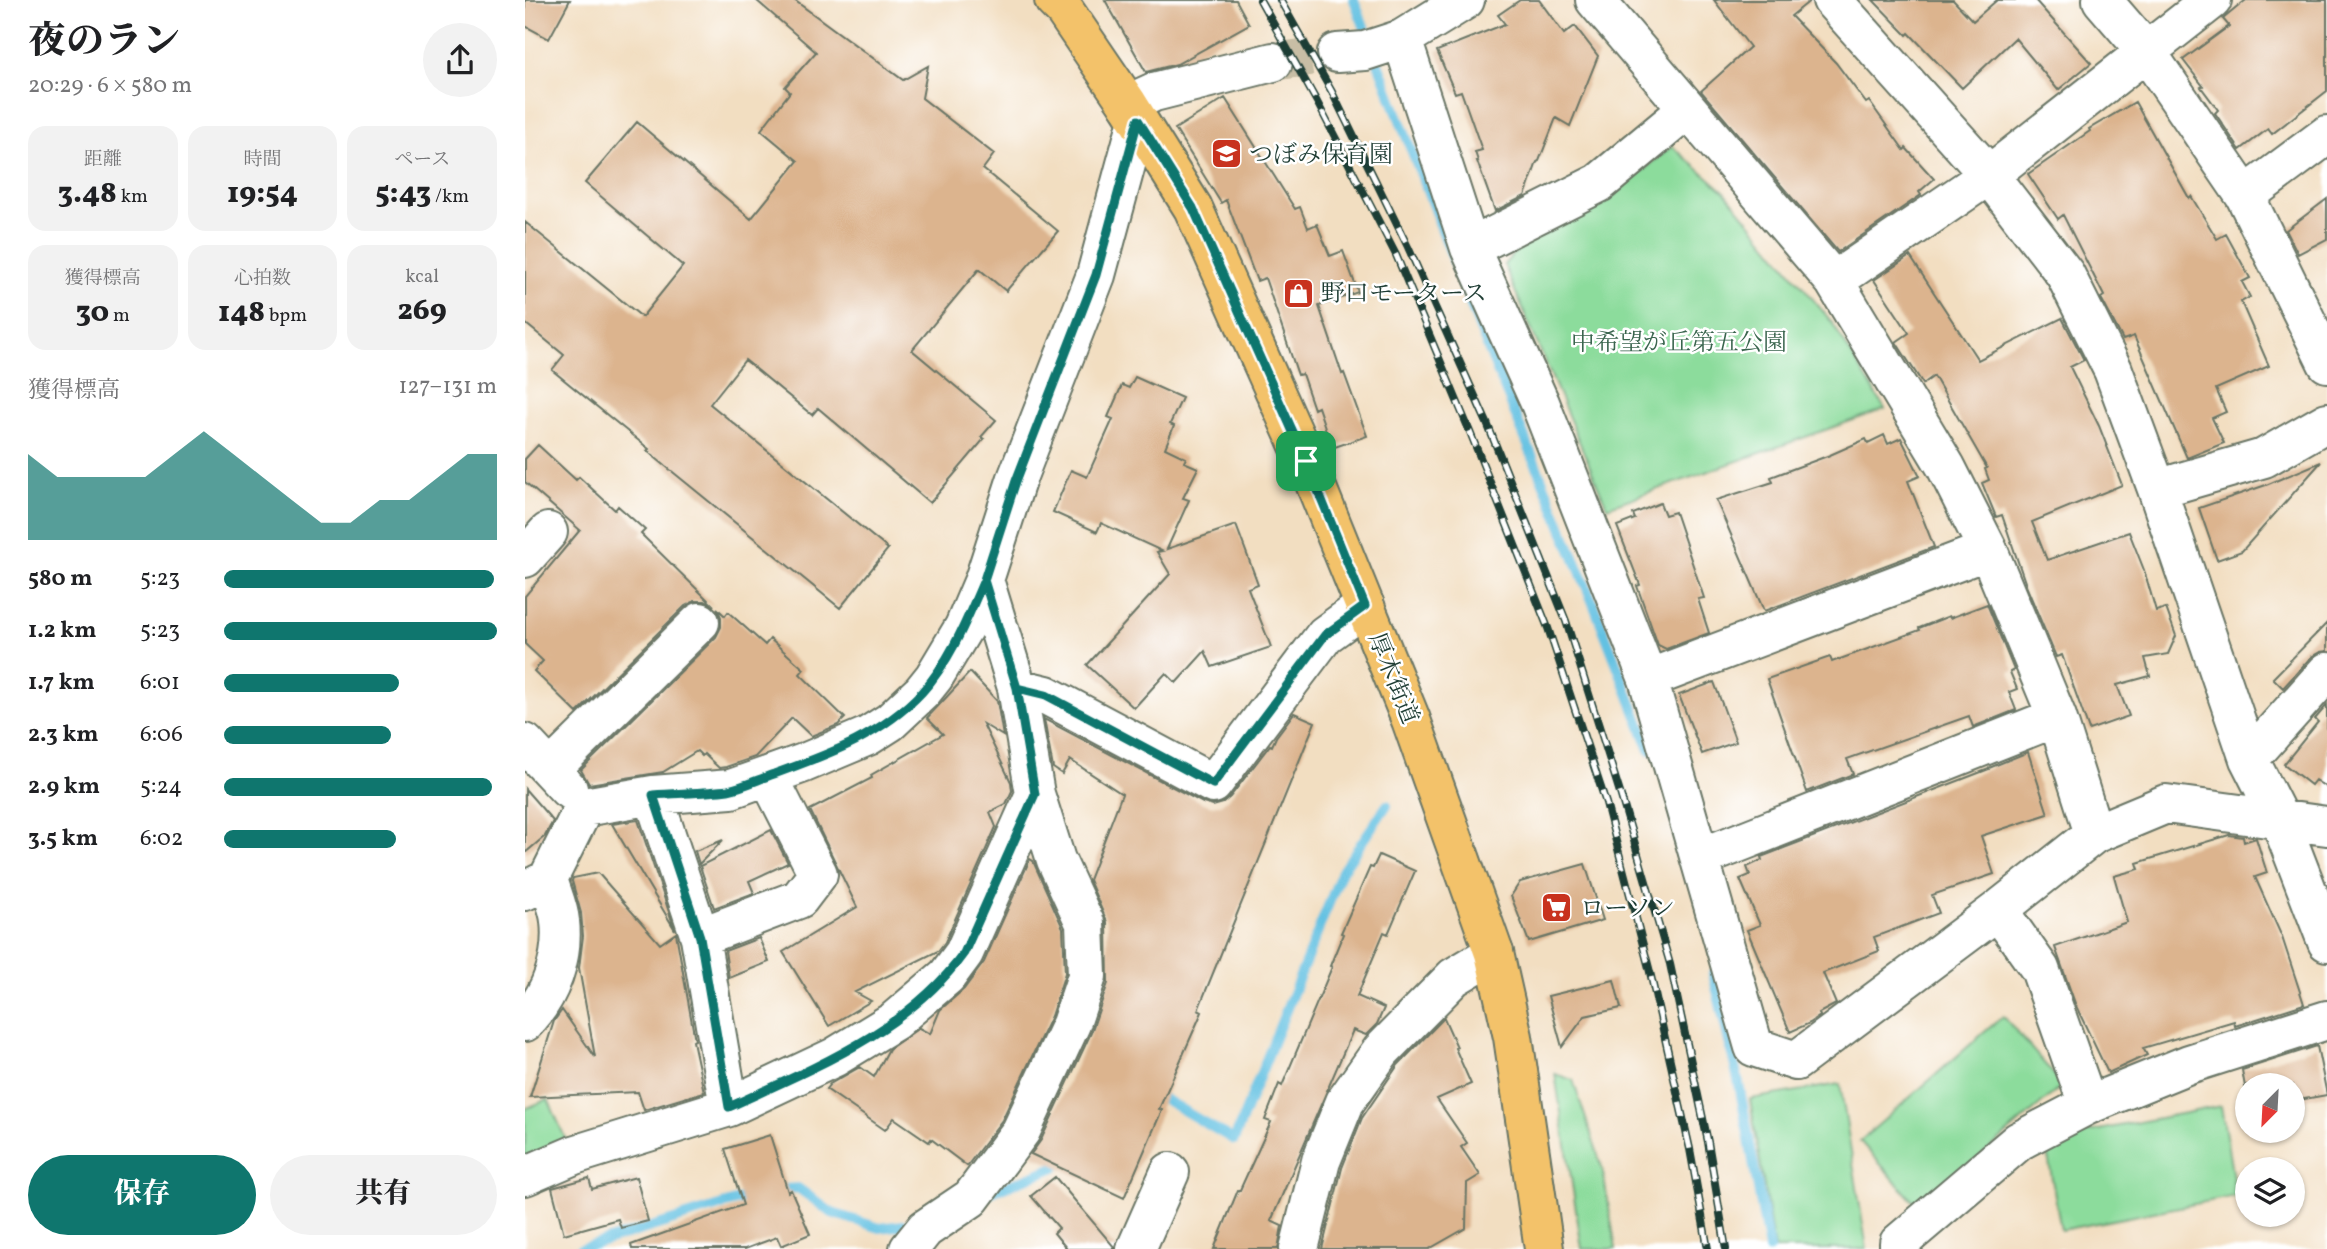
<!DOCTYPE html>
<html lang="ja">
<head>
<meta charset="utf-8">
<style>
	:root { --surface:#fff; --page:#f2f2f2; --text:#202124; --muted:#757577; --accent:#0f766e }
	body { margin:0; font-family:Vollkorn,"Noto Serif JP",serif; background:var(--page); color:var(--text); height:100vh; display:flex; flex-direction:column; font-size:26px; white-space:nowrap }
	* { box-sizing:border-box; margin:0 }
	p { font-size:23px; color:var(--muted) }
	.icon { flex:none; width:38px; height:38px; fill:none; stroke:currentColor; stroke-width:2; stroke-linecap:round; stroke-linejoin:round }
	.map { position:relative; flex:1; overflow:hidden }
	.sheet { display:flex; flex-direction:column; background:var(--surface); width:525px }
	.sheet>* { flex:none }
	.needle { width:46px; rotate:204deg }
	.fabs { position:absolute; left:1710px; top:1073px; display:grid; gap:14px }
	.fabs a { display:grid; place-items:center; width:70px; height:70px; border-radius:50%; background:var(--surface); box-shadow:0 2px 5px #0004; font-size:35px }
	.pin { position:absolute; display:grid; place-items:center; width:60px; height:60px; color:#fff; margin:-30px; border-radius:14px; box-shadow:0 4px 10px #0006 }
	.round { display:grid; place-items:center; flex:none; width:74px; height:74px; border-radius:37px; background:var(--page) }
	.head { display:flex; align-items:center; justify-content:space-between; height:119px; padding:0 28px }
	h1 { font-size:38px; font-weight:800; line-height:52px }
	.metrics { display:grid; grid-template-columns:repeat(3,1fr); gap:10px; height:119px; padding:7px 28px }
	.metrics div { display:grid; align-content:center; border-radius:18px; background:var(--page); text-align:center }
	.metrics b { font-size:30px; font-weight:800 }
	.metrics small { font-size:19px; font-weight:400 }
	.metrics p { font-size:19px }
	.chart { height:196px; padding:14px 28px }
	.chart p { display:flex; justify-content:space-between }
	.chart svg { width:100%; height:126px; margin-top:7px; fill:var(--accent); opacity:.7 }
	.button { display:flex; gap:14px; margin-top:auto; padding:14px 28px }
	.button a { flex:1; height:80px; border-radius:42px; background:var(--accent); color:#fff; font-size:28px; font-weight:800; line-height:80px; text-align:center }
	.button a+a { background:var(--page); color:var(--text) }
	ul { padding:0 28px; list-style:none; font-size:23px }
	li { display:grid; grid-template-columns:112px 84px 1fr; align-items:center; height:52px }
	li i { height:18px; border-radius:9px; background:var(--accent) }
	main { display:flex; flex:1; min-height:0 }
	.map>svg:first-child { display:block }
</style>
</head>
<body>
<main>
<section class="sheet">
<div class="head"><div><h1>夜のラン</h1><p>20:29 · 6 × 580 m</p></div><a class="round"><svg class="icon" aria-label="share" viewBox="0 0 24 24"><path d="M12 15V3M7 8l5-5 5 5M5 13v7h14v-7"/></svg></a></div>
<div class="metrics">
<div><p>距離</p><b>3.48<small> km</small></b></div>
<div><p>時間</p><b>19:54</b></div>
<div><p>ペース</p><b>5:43<small> /km</small></b></div>
</div>
<div class="metrics">
<div><p>獲得標高</p><b>30<small> m</small></b></div>
<div><p>心拍数</p><b>148<small> bpm</small></b></div>
<div><p>kcal</p><b>269</b></div>
</div>
<div class="chart"><p><span>獲得標高</span>127–131 m</p>
<svg viewBox="0 0 160 44" preserveAspectRatio="none"><path d="M0 44V14L10 22L20 22L30 22L40 22L50 14L60 6L70 14L80 22L90 30L100 38L110 38L120 30L130 30L140 22L150 14L160 14V44z"/></svg>
</div>
<ul>
<li><b>580 m</b>5:23<i style="width:99%"></i></li>
<li><b>1.2 km</b>5:23<i style="width:100%"></i></li>
<li><b>1.7 km</b>6:01<i style="width:64%"></i></li>
<li><b>2.3 km</b>6:06<i style="width:61%"></i></li>
<li><b>2.9 km</b>5:24<i style="width:98%"></i></li>
<li><b>3.5 km</b>6:02<i style="width:63%"></i></li>
</ul>
<div class="button"><a>保存</a><a>共有</a></div>
</section>
<div class="map">
<svg width="1802" height="1249" viewBox="0 0 1802 1249">
	<rect width="100%" height="100%" fill="#fff"/>
	<filter id="ink" filterUnits="userSpaceOnUse"><feTurbulence type="fractalNoise" baseFrequency=".0143" numOctaves="2"/><feDisplacementMap in="SourceGraphic" scale="14" xChannelSelector="R" yChannelSelector="G"/><feConvolveMatrix kernelMatrix="1 2 1 2 8 2 1 2 1" color-interpolation-filters="sRGB"/></filter>
	<filter id="wash" filterUnits="userSpaceOnUse"><feTurbulence type="fractalNoise" baseFrequency=".00686" numOctaves="4" result="noise"/><feDisplacementMap in="SourceGraphic" scale="28" xChannelSelector="R" yChannelSelector="G"/><feGaussianBlur stdDeviation="1.57" result="paint"/><feColorMatrix in="noise" values="0 0 0 0 0 0 0 0 0 0 0 0 0 0 0 0 0 1.4 0 .05"/><feComposite in="paint" operator="in"/></filter>
	<g filter="url(#wash)">
		<rect width="100%" height="100%" fill="#f2dec1"/>
		<path fill="#8cdc9c" stroke="#568c68" stroke-width="2" d="M1147 146 1200 192 1306 321 1360 409 1082 507 979 265 993 248 1083 200Z
			M1478 1016 1538 1085 1395 1209 1335 1141Z
			M1030 1074 1048 1080 1077 1167 1091 1249H1057Z
			M1315 1084 1342 1249H1249L1225 1099Z
			M23 1099 41 1140 0 1159V1109Z
			M1696 1106 1711 1196 1536 1230 1522 1151 1538 1137Z"/>
		<g fill="none" stroke-linecap="round" stroke-linejoin="round">
			<path stroke="#63c1e2" stroke-width="10" d="M829 0 954 327 1066 598 1125 750
				M1188 974 1214 1084 1244 1249
				M627 1092 709 1140 817 871 862 805
				M249 1190 273 1188 307 1213 355 1228 378 1225
				M464 1193 530 1167 542 1160
				M55 1249 230 1195"/>
		</g>
		<g id="blocks">
			<path fill="#dcb48e" d="M0 0H45L24 39 0 26Z
				M231 0H269L378 80 403 66 397 98 469 154 458 169 533 231 481 291 454 269 387 350 471 420 456 437 459 439 405 503 293 408 287 415 220 360 185 404 363 549 315 608 122 451 124 449 27 370 39 355 0 323V222L117 317 158 266 60 183 112 122 226 219 273 161 236 130 265 92 260 87 291 52Z
				M580 0H711L724 24 652 64 621 72Z
				M995 0H1014L1039 34 1050 26 1073 56 1045 126 1031 118 1014 161 1012 162 1000 196 970 211 952 161H953L950 152 957 150 936 91 930 93 912 51 980 24 973 15Z
				M1189 0H1286L1266 16 1311 63 1341 103 1344 101 1379 150 1381 148 1409 179 1394 192 1396 195 1313 252 1176 91 1225 47Z
				M1348 0H1428L1448 21 1472 0H1510L1566 63 1533 90 1490 38 1437 88 1384 33 1382 35Z
				M1721 0H1802V91L1747 134 1743 129 1715 150 1690 113 1693 110 1676 87 1678 86 1658 60 1704 26 1698 19Z
				M700 98 770 209 775 207 783 228 792 224 805 256 818 251 833 292 794 306 817 374 819 373 842 436 807 448 793 407 789 409 777 374 773 375 740 278 732 281 701 200 696 203 650 129Z
				M1610 102 1664 198 1666 196 1692 239 1701 234 1725 278 1717 282 1725 297 1716 302 1744 366 1691 389 1701 412 1687 418 1699 443 1662 458 1609 336 1598 340 1576 298 1579 296 1538 215 1533 219 1503 174 1565 131 1564 129Z
				M1802 199V239L1773 254 1761 230Z
				M1385 256 1453 360 1537 318 1559 360 1545 367 1574 426 1597 485 1507 522 1522 560 1604 532 1619 570 1631 611 1641 608 1651 636 1643 654 1620 658 1625 676 1592 685 1604 716 1564 730 1537 655 1531 657 1502 588 1477 515 1471 517 1457 483 1464 480 1460 469 1462 468 1409 376 1398 384 1371 342 1384 333 1349 280Z
				M610 377 657 398 645 424 649 426 640 448 661 458 659 462 673 468 658 498 664 500 642 549 711 525 733 584 723 588 746 647 687 667 680 651 651 683 641 673 609 708 562 665 645 574 632 552 637 551 576 523 572 532 528 512 546 470 562 477 588 419 583 417 597 385 604 388Z
				M1359 435 1363 444 1376 438 1395 476 1383 481 1409 547 1239 611 1191 500 1248 482 1246 477 1305 455 1341 439 1343 443Z
				M13 445 51 480 54 477 90 510 93 506 120 530 116 534 189 606 180 601H170L160 606 52 713 9 671 18 661 0 644V596L55 530 0 482V459Z
				M1796 462 1717 551 1692 560 1674 508 1741 485Z
				M1135 503 1140 515 1150 512 1179 598 1173 599 1184 633 1141 649 1133 645 1112 586 1115 585 1092 526 1110 519 1108 514Z
				M1462 604 1489 670 1485 672 1492 689 1484 692 1491 710 1448 727 1444 716 1322 759 1328 774 1282 792 1242 679 1305 657 1307 662 1395 630 1394 628 1424 616 1425 618Z
				M192 608 200 616 203 612 240 645 245 639 279 669 275 674 320 718 313 725 286 736 267 718 230 757 201 767 194 768 179 754 177 756 172 751 138 772 64 784 56 770 191 637 196 627V617Z
				M1802 623V651L1795 652 1786 657 1758 688 1748 678Z
				M445 672 472 701 478 736 458 724 486 782 487 791 481 804 465 812 471 827 420 942 413 951 330 992 346 1001 304 1026 258 952 332 907 285 810 347 778 346 775 418 734 402 718Z
				M1189 682 1211 742 1177 754 1154 695Z
				M1802 705V788L1790 780 1786 785 1759 764 1793 722 1790 719Z
				M769 713 790 722 673 1010 677 1012 634 1109 637 1110 599 1198 506 1154 516 1140 566 1033 583 983 582 922 564 880 597 794 545 760 537 774 528 768 519 719 678 803 688 806 698 803 705 797 745 745 747 746 751 737Z
				M1503 752 1523 814 1456 836 1469 874 1407 895 1414 913 1349 937 1354 951 1298 973 1311 1004 1294 1013 1295 1016 1285 1023 1265 1032 1222 930 1235 925 1215 879 1225 875 1222 867 1237 860 1236 857 1464 769V768Z
				M0 789 28 821 20 836 0 853Z
				M113 820 150 930 87 824Z
				M246 830 263 863 224 881 229 893 189 908 175 866Z
				M1704 835 1718 837 1719 842 1731 838 1742 873 1730 877 1757 937 1779 1004 1710 1026 1709 1021 1618 1048 1622 1055 1583 1073 1551 1006 1530 947 1602 922 1589 876 1614 869 1612 863Z
				M198 840 174 864 170 851Z
				M854 855 890 871 863 934 859 932 832 996 859 1008 852 1024 841 1035 828 1030 746 1221 757 1226 753 1249H689L713 1190H715L746 1122 740 1120 754 1084 757 1086 807 967 805 966 818 934 816 933 845 867 848 868Z
				M505 859 508 861 538 928 540 973 526 1016 477 1120 442 1166 406 1139 404 1142 369 1118 360 1130 301 1089 305 1084 335 1067 349 1077 364 1049 394 1028 405 1034 415 1010 439 989 459 962Z
				M1060 864 1078 920 1004 942 986 896 995 882Z
				M73 873 135 944 151 933 170 1040 168 1041 179 1092 119 1110 113 1092 5 1097 29 1021 37 1010 70 1057 54 968 58 936 56 913 47 881 48 878Z
				M234 938 244 962 204 978 200 951Z
				M1089 980 1096 1008 1060 1016 1037 1047 1023 996Z
				M919 1018 932 1047 930 1048 946 1084 912 1099 942 1143 936 1147 955 1175 942 1183 941 1228 904 1249H797L817 1168 837 1118 873 1065Z
				M1792 1046 1802 1095 1768 1101V1085H1722V1098L1717 1070Z
				M245 1135 263 1192 266 1190 285 1234 256 1246 252 1237 220 1249H107L106 1245 218 1205 200 1149Z
				M111 1177 123 1221 96 1228 93 1219 39 1234 27 1188 64 1178 67 1189Z
				M530 1177 590 1248V1249H542L529 1233 534 1228 506 1196Z"/>
		</g>
	</g>
	<g filter="url(#ink)">
		<use href="#blocks" fill-opacity="0" stroke="#697565" stroke-width="2"/>
		<g fill="none" stroke-linecap="round" stroke-linejoin="round">
			<path stroke="#c8bea5" stroke-width="38" stroke-dasharray="38 19" stroke-linecap="butt" d="M748 62 812 53"/>
			<defs>
				<path id="minor" d="M940 0 877 39 945 248 1015 403 1123 679 1229 1047 1271 1061 1473 910 1569 834 1641 804 1802 826
					M1070 0 1309 281 1421 467 1463 550 1532 717 1569 834
					M1307 0 1464 175 1540 274 1588 370 1632 489 1724 759 1755 820 1802 942
					M1577 0 1621 51 1720 196 1802 363
					M812 53 840 51 877 39
					M603 104 629 92 748 62
					M1720 196 1802 135
					M945 248 1074 183 1162 110
					M1309 281 1464 175 1687 0
					M1632 489 1739 458 1802 422
					M0 558 23 532
					M1123 679 1463 550
					M492 688 521 695 688 784 800 635 840 606
					M0 743 43 789
					M1724 759 1802 672
					M26 769 175 622
					M128 795 175 937 204 1107
					M1175 858 1532 717
					M0 891 23 879 59 807 128 795 206 789 279 763 343 736 365 722 397 692 409 677 439 627 459 580 491 481 571 275 613 120
					M1473 910 1515 969 1563 1105
					M175 937 274 899 293 874 243 776
					M0 1022C26 996 39 957 35 921 34 908 27 893 23 879
					M0 1176 49 1155 204 1107 310 1057 369 1021 422 976 439 953 510 794
					M384 1249 400 1229 446 1198 496 1131 546 1024 562 976 560 923 531 860 510 794 492 688 459 580
					M611 1249 645 1172
					M774 1249 796 1161 820 1102 856 1051 929 977 969 953
					M1374 1249V1243L1494 1141 1563 1105 1664 1064 1802 1020"/>
				<path id="major" d="M529 0 539 10 603 104 668 208 781 461 886 720 969 953 988 1037 1019 1249"/>
			</defs>
			<use href="#minor" stroke="#697565" stroke-width="42"/>
			<use href="#major" stroke="#697565" stroke-width="42"/>
			<use href="#minor" stroke="#fff" stroke-width="38"/>
			<use href="#major" stroke="#f3c26a" stroke-width="38"/>
			<defs>
				<path id="rail" d="M735 0 792 102 871 255 945 432 1023 628 1081 803 1125 972 1165 1149 1183 1249
					M755 0 807 92 883 247 962 423 1041 621 1096 796 1145 964 1183 1142 1201 1249"/>
			</defs>
			<use href="#rail" stroke="#1f3d34" stroke-width="8"/>
			<use href="#rail" stroke="#fff" stroke-width="5" stroke-dasharray="16" stroke-linecap="butt"/>
		</g>
	</g>
	<g fill="none" stroke-linecap="round" stroke-linejoin="round" filter="url(#ink)">
		<defs>
			<path id="route" d="M781 461 840 606 800 635 688 784 521 695 492 688 459 580C442 619 426 660 397 692 356 736 304 754 249 774 234 779 218 787 203 790 179 793 153 793 128 795L175 937 204 1107C288 1068 383 1031 439 953L510 794 492 688 459 580 491 481 571 275 613 120 668 208 781 461"/>
		</defs>
		<use href="#route" stroke="#fff" stroke-width="14"/>
		<use href="#route" stroke="#0f766e" stroke-width="9"/>
	</g>
	<defs>
		<symbol id="school-square" viewBox="-11 -11 22 22"><rect x="-9" y="-9" width="18" height="18" rx="4" fill="#c8321e" stroke="#fff"/><path d="M0-5L7-2L0 1L-7-2ZM-4 1L0 2.5L4 1V4Q0 6-4 4Z" fill="#fff"/></symbol>
		<symbol id="shop-square" viewBox="-11 -11 22 22"><rect x="-9" y="-9" width="18" height="18" rx="4" fill="#c8321e" stroke="#fff"/><path d="M-5-2.5h2.3a2.7 3.5 0 0 1 5.4 0H5L5.5 6h-11ZM-1.5-2.5h3a1.5 2.3 0 0 0-3 0Z" fill="#fff"/></symbol>
		<symbol id="supermarket-square" viewBox="-11 -11 22 22"><rect x="-9" y="-9" width="18" height="18" rx="4" fill="#c8321e" stroke="#fff"/><path d="M-6-5.5h2.5l.6 2H6L4.5 2H-2.5L-4.4-4H-6ZM-1.5 3.2a1.3 1.3 0 1 0 .1 0ZM3 3.2a1.3 1.3 0 1 0 .1 0Z" fill="#fff"/></symbol>
	</defs>
	<g fill-rule="evenodd">
		<use href="#school-square" x="684" y="136" width="35" height="35"/>
		<use href="#shop-square" x="756" y="276" width="35" height="35"/>
		<use href="#supermarket-square" x="1014" y="890" width="35" height="35"/>
	</g>
	<g text-anchor="middle" stroke-width="5" stroke-linejoin="round" paint-order="stroke">
		<g font-size="24" fill="#1f3d34" stroke="#fff" text-anchor="start">
			<text x="724" y="162">つぼみ保育園</text>
			<text x="796" y="301">野口モータース</text>
			<text x="1055" y="916">ローソン</text>
		</g>
		<g font-size="24" fill="#3a654e" stroke="#fff">
			<text x="1154" y="350">中希望が丘第五公園</text>
		</g>
		<g font-size="24" fill="#1f3d34" stroke="#fff">
			<text transform="translate(869 678) rotate(68)" y="8">厚木街道</text>
		</g>
	</g>
</svg>
<div class="fabs">
<a><svg class="needle" viewBox="-14 -14 28 28"><path d="M0-13l5 13h-10z" fill="#e53935"/><path d="M0 13l5-13h-10z" fill="#757577"/></svg></a>
<a><svg class="icon" aria-label="layers" viewBox="0 0 24 24"><path d="M12 4l9 5-9 5-9-5zM3 14l9 5 9-5"/></svg></a>
</div>
<div class="pin" style="left:781px;top:461px;background:#1e9e55"><svg class="icon" aria-label="arrive" viewBox="0 0 24 24"><path d="M6 21V4h12l-3 4 3 4H6"/></svg></div>
</div>
</main>
</body>
</html>
